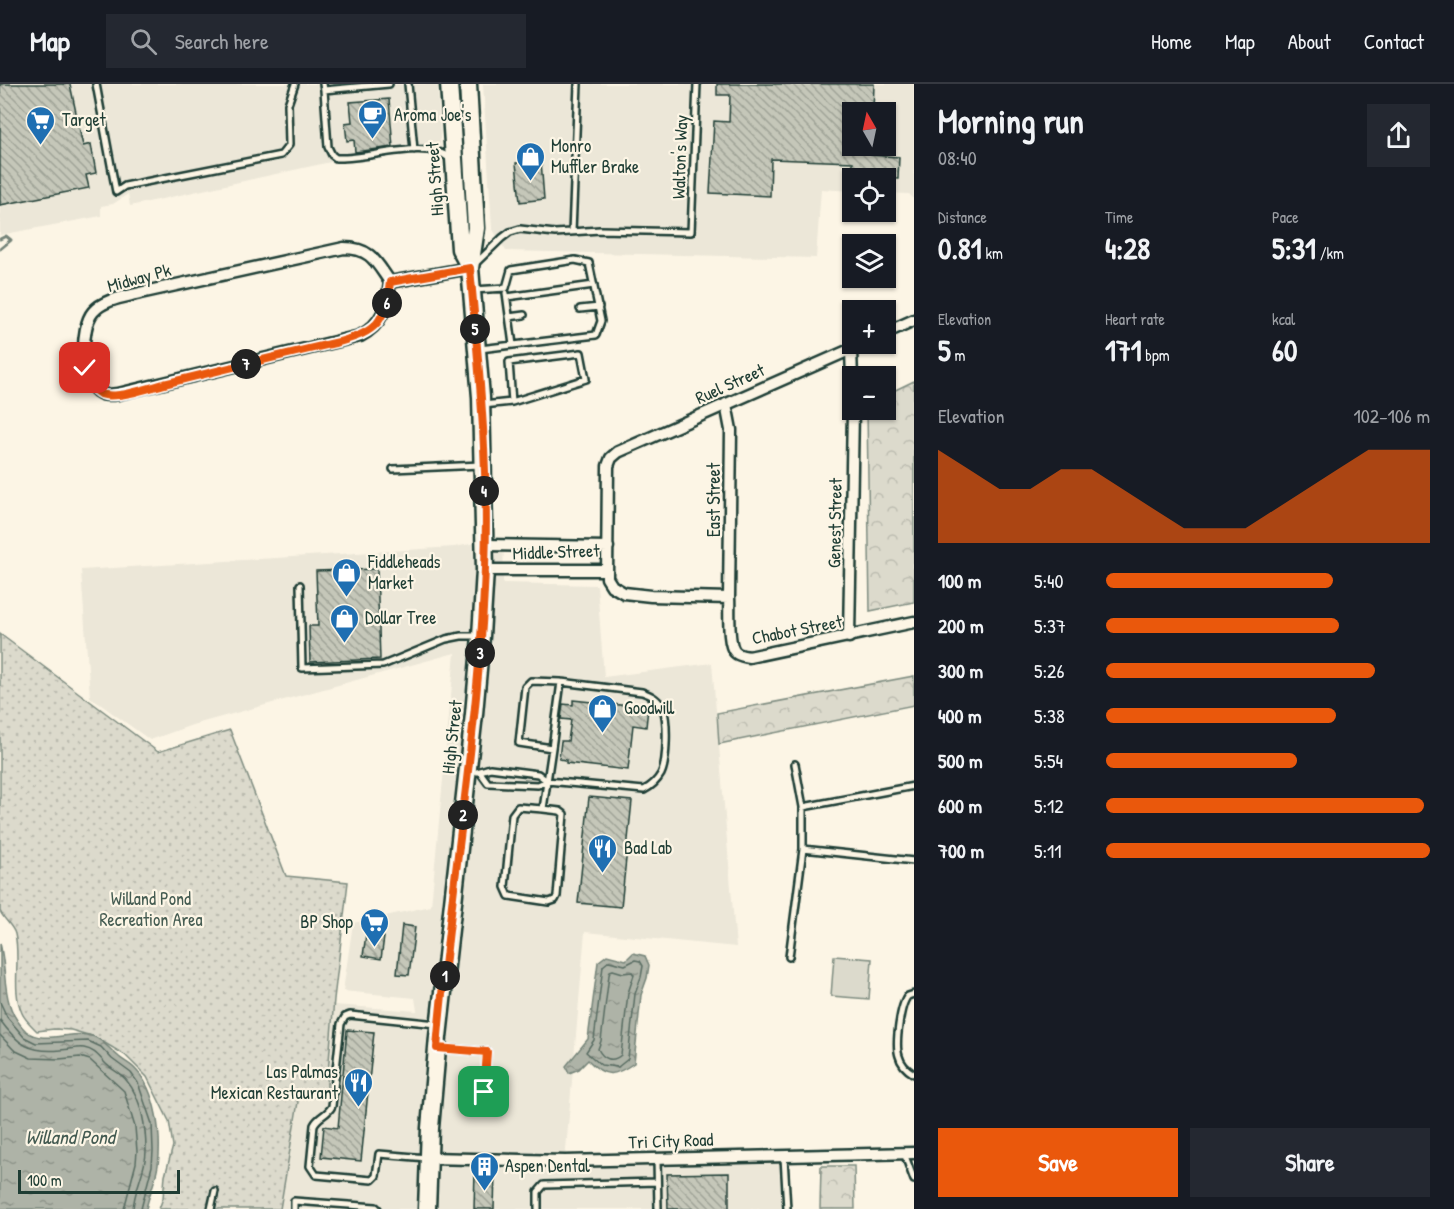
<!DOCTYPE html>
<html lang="en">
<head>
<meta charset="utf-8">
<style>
	:root { --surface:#171b24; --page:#242831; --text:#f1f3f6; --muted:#9ea1a6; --line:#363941; --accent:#ea580c }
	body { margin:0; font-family:"Patrick Hand",sans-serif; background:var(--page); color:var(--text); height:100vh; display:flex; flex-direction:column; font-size:22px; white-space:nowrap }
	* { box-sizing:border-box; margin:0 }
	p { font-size:20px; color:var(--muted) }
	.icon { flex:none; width:33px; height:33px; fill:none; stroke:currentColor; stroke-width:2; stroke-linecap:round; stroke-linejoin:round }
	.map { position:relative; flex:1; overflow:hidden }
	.sheet { display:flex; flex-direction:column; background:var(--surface); width:540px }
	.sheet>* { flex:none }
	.needle { width:39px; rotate:351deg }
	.buttons { position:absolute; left:842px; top:18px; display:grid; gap:12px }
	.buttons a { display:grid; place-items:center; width:54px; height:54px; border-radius:0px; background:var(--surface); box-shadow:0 2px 4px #0004; font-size:30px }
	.scale { position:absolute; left:18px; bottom:15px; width:162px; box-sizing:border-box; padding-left:6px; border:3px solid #1f3d34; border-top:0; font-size:16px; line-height:21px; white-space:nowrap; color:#1f3d34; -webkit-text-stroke:4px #fcf5e5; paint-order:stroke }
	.pin { position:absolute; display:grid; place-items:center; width:51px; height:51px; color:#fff; margin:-26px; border-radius:12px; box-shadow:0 3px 9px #0006 }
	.km { position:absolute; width:30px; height:30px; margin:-15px; border-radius:50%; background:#222; color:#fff; font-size:16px; line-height:30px; text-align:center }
	.round { display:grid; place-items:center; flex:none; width:63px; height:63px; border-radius:0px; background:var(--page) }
	.headline { display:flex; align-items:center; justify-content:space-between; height:102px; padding:0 24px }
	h1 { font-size:33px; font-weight:700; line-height:45px }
	.figures { display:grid; grid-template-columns:repeat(3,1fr); gap:9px; height:102px; padding:6px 24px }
	.figures div { display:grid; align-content:center }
	.figures b { font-size:30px; font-weight:700 }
	.figures small { font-size:16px; font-weight:400 }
	.figures p { font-size:16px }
	.chart { height:168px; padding:12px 24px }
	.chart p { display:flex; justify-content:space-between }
	.chart svg { width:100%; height:108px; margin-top:6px; fill:var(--accent); opacity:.7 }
	.button { display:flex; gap:12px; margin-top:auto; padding:12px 24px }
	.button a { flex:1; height:69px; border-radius:0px; background:var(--accent); color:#fff; font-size:24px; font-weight:700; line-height:69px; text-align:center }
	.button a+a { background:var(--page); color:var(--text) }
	ul { padding:0 24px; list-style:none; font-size:20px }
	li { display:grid; grid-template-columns:96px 72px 1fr; align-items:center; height:45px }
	li i { height:15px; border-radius:8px; background:var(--accent) }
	header { display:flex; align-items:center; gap:36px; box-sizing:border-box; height:84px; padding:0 30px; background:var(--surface); border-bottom:2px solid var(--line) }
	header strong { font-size:28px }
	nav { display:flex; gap:33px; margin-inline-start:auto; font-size:21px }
	.search { width:420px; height:54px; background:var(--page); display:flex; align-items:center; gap:15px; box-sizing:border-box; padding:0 21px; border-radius:0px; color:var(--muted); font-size:22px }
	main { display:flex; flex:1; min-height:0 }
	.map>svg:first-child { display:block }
</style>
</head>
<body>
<header>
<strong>Map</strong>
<div class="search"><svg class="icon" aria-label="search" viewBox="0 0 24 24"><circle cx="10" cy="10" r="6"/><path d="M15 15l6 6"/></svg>Search here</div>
<nav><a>Home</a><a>Map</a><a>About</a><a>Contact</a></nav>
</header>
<main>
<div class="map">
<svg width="914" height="1125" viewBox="0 0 914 1125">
	<defs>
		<pattern id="forest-crowns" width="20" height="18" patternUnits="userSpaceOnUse" patternTransform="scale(1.5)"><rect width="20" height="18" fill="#dcdacc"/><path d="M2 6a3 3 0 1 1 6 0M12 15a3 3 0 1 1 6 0" fill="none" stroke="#bcbcb0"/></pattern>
		<pattern id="park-dots" width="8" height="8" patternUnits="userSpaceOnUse" patternTransform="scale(1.5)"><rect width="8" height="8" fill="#dcdacc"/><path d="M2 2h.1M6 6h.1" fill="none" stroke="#bcbcb0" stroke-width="1.8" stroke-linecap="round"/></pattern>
		<pattern id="water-ripples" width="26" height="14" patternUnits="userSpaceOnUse" patternTransform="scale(1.5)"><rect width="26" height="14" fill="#aeb3a7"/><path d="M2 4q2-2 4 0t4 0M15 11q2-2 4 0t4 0" fill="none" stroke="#8d9389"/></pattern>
		<pattern id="building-back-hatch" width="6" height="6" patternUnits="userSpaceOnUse" patternTransform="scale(1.5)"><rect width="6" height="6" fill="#c5c7b9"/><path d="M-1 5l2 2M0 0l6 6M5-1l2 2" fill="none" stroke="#9fa397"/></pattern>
	</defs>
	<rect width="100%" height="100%" fill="#fcf5e5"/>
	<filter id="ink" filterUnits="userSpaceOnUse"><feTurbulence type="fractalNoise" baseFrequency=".0167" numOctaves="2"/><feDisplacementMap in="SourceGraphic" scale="12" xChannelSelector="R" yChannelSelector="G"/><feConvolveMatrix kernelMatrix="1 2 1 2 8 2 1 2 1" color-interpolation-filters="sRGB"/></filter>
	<g filter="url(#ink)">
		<path fill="#ece7d8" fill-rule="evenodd" d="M0 0H438L441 73 428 69 335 77 130 122 128 110 113 120 101 122V132L0 151Z
			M483 0H914V115L909 110 885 109V94H852V107L821 105 816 174 506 167 492 144ZM852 28H885V62H852Z
			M504 454 503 499 597 501 604 593 712 579 736 863 585 848 565 1077 783 1074 789 1125H280L299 1012 326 1014 334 921 417 927 415 914 343 907 353 839 431 822 455 569 192 641 150 656 90 613 81 486 454 463Z"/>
		<path fill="#dcdacc" stroke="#7e8c80" stroke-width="1.5" d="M834 872 872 875 869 915 831 912Z"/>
		<path fill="url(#forest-crowns)" stroke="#7e8c80" stroke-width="1.5" d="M914 297V518L870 527 867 326H885V311Z
			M914 592V621L719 660 717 629Z
			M821 1082H854L855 1125H820Z"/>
		<path fill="url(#park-dots)" stroke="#7e8c80" stroke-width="1.5" d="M0 550 158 668 230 646 286 792 348 798 334 915 326 1014 299 1012 280 1125H159L163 1114 165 1092 173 1062 169 1037 147 993 125 971 95 953 71 946 54 945 37 947C32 942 25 936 22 929 11 905 21 876 15 850 13 842 4 836 0 827Z"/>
		<path fill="url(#water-ripples)" stroke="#758479" stroke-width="1.5" d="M0 859C8 891 0 922 26 947 42 961 70 947 89 951 102 954 108 964 118 972 123 977 131 980 136 986 156 1006 162 1053 158 1081 156 1096 149 1110 146 1125H0Z
			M633 869 645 872 649 881 647 894 641 911 634 979C614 993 605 994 588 976L579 985 569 989 566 982 588 955 598 878 607 871 626 876Z"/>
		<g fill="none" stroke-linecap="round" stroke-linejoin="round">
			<path stroke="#586c62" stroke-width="1.5" d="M635 876 640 877 643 882 641 893 635 910 628 975 618 983 601 981 586 968 594 956 603 882 609 877 625 881Z
				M613 886 623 889 632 888 634 891 628 909 621 971C612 979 603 975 598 965L601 957 609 891 610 887Z
				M0 918 7 933 24 953 36 959 88 957 101 963 112 975 131 989 138 999 152 1040 153 1067 152 1082 141 1125
				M0 936C18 961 30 969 61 966 69 966 77 963 84 964 95 966 99 973 106 980 112 986 122 990 127 997 142 1015 146 1045 146 1067 146 1087 134 1105 133 1125
				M0 951 14 966 31 974 59 975 80 973 90 976 124 1007 135 1043 137 1067 136 1079 124 1125"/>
			<path stroke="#758479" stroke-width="3" d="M0 155 6 152 11 156 0 165"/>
		</g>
		<path fill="url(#building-back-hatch)" stroke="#1f3d34" stroke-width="1.5" d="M0 0H70L83 62 91 60 96 89 86 91 89 104 0 121Z
			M717 0H874L873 28H852V62H871V71L899 73 898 95 852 93 853 78 771 75 770 112 710 109 714 37 729 38 730 11H717Z
			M389 15 393 63 355 68 354 56 347 57 345 39 352 38 350 18Z
			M541 77 544 115 520 118 516 79Z
			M377 485 380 575 310 578 309 542H318L316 487Z
			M573 616 648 624 646 643 633 641 628 686 566 679V676L559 675 561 657H568L571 636 561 635 563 620 573 621Z
			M589 713 632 717 621 823 578 819Z
			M402 841 415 843 409 891 397 890Z
			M366 850 384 853 381 875 363 872Z
			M347 946 374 948 361 1077 321 1073 324 1042 338 1044Z
			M475 1087 495 1088 494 1125H474Z
			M729 1089V1125H668L667 1090Z"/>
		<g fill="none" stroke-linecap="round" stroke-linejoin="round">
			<defs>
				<path id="service" d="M96 0 116 108 125 102 281 71 289 61 288 20 295 0
					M323 0 324 6 389 0
					M408 0 414 66
					M324 6 328 63 332 71 336 74C367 76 426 54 449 74
					M572 148 578 0
					M476 179 502 154 510 148 520 145 555 149 600 146 691 148 697 0
					M473 206 506 204 511 186 575 176 589 179 601 237 596 251 480 265
					M506 209 513 261
					M507 213 594 201
					M580 225 599 223
					M509 233 524 231
					M483 321 512 318 586 295 581 269 509 278 512 318
					M393 385 481 381
					M300 501 302 584 383 581 446 555 461 552H480
					M552 664 561 598
					M477 688 490 684 538 690 547 697
					M480 688 488 699 538 701 547 697 644 706C652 702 657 697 661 690 667 678 668 637 663 625 659 615 651 611 642 608L561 598 531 597 525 603 519 659 552 664 543 725 560 727 564 730 557 812 555 816 549 818 509 812 505 803 512 731 518 723 543 725
					M803 723 914 702
					M803 765 914 777
					M789 873 803 765V723L795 680
					M914 910 908 912C900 920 895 961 899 972 901 980 907 986 914 990
					M439 964 487 968 484 1008
					M904 1069 914 1096
					M784 1073 787 1125
					M427 1074 379 1070 376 1092 372 1096 316 1091 310 1082 314 1041C318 1032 328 1031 332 1022L341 940 345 933 350 931 437 940
					M657 1076 658 1125
					M211 1125 215 1107
					M294 1125V1117L376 1123 378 1125
					M538 1125V1108L544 1101 657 1098"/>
				<path id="minor" d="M344 164C371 164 376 178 390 198 387 222 383 240 360 252L118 310C112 311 105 312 100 309 80 299 80 243 93 228 104 215 125 213 140 209Z
					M390 198 470 184
					M885 249 914 236
					M863 260 618 368 611 374 608 382 607 494 612 502 624 509 651 512 729 514C730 526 727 560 735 568 739 572 744 572 749 573L914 538
					M851 265 852 296
					M726 320 731 346 729 514
					M486 461 608 463
					M485 486H607
					M849 553 853 326
					M428 1074 565 1077 914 1069"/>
				<path id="primary" d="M449 0 460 165 470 184
					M427 1125 430 1044 438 953 474 630 481 552 485 486 481 313 470 184 476 144 468 0"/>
			</defs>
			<use href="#service" stroke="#1f3d34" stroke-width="10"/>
			<use href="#minor" stroke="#1f3d34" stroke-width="15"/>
			<use href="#primary" stroke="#1f3d34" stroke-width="21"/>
			<use href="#service" stroke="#fcf5e5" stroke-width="5"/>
			<use href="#minor" stroke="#fcf5e5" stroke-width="10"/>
			<use href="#primary" stroke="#fcf5e5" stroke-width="16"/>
		</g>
	</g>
	<g fill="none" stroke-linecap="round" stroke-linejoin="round" filter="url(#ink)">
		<defs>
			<path id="route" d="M85 284C87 295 92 309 105 311 121 314 152 303 168 299 225 285 282 271 339 258 377 247 385 239 390 198L470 184C479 284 489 384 485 484 479 645 450 804 437 964L487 968 484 1008"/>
		</defs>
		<use href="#route" stroke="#fff" stroke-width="12"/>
		<use href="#route" stroke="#ea580c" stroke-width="8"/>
	</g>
	<defs>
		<symbol id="cafe-pin" viewBox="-11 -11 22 30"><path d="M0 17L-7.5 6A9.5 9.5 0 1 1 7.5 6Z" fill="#1f6fb2" stroke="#fcf5e5"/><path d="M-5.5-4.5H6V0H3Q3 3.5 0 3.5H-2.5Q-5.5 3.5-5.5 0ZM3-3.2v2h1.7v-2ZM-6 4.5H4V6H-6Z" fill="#fff"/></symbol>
		<symbol id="supermarket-pin" viewBox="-11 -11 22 30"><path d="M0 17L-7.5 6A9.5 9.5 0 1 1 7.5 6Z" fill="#1f6fb2" stroke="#fcf5e5"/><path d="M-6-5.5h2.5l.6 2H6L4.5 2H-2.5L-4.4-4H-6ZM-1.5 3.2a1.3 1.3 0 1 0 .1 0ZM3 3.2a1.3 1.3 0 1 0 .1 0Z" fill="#fff"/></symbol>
		<symbol id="shop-pin" viewBox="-11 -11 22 30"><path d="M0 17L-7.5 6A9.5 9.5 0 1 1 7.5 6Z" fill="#1f6fb2" stroke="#fcf5e5"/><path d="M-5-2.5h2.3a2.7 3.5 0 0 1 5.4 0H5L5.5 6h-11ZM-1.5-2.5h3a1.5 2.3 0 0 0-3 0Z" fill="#fff"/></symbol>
		<symbol id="restaurant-pin" viewBox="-11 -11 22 30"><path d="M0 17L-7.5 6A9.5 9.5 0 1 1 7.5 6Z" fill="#1f6fb2" stroke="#fcf5e5"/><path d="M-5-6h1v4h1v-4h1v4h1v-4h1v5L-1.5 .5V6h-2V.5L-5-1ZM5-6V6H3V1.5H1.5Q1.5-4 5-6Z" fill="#fff"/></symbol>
		<symbol id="building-pin" viewBox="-11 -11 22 30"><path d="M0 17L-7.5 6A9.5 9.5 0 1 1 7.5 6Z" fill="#1f6fb2" stroke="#fcf5e5"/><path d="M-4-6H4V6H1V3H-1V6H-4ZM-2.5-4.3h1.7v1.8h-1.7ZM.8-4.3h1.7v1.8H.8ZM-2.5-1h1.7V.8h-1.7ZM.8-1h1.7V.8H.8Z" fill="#fff"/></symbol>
	</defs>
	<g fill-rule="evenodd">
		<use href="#cafe-pin" x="356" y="14" width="33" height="45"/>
		<use href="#supermarket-pin" x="24" y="20" width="33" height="45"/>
		<use href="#shop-pin" x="514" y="56" width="33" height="45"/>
		<use href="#shop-pin" x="330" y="472" width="33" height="45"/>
		<use href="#shop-pin" x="328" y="518" width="33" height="45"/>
		<use href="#shop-pin" x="586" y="608" width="33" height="45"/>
		<use href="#restaurant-pin" x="586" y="748" width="33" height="45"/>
		<use href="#supermarket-pin" x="358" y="822" width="33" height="45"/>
		<use href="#restaurant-pin" x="342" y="982" width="33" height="45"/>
		<use href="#building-pin" x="468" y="1066" width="33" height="45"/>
	</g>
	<g text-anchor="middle" stroke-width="4.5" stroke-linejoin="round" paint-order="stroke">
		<g font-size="18" fill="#1f3d34" stroke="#fcf5e5" text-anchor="start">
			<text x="394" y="37">Aroma Joe's</text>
			<text x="62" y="42">Target</text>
			<text x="551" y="68">Monro<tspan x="551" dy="21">Muffler Brake</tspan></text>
			<text x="368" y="484">Fiddleheads<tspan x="368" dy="21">Market</tspan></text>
			<text x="365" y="540">Dollar Tree</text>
			<text x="624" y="630">Goodwill</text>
			<text x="624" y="770">Bad Lab</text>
			<text x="353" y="844" text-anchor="end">BP Shop</text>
			<text x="338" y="994" text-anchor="end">Las Palmas<tspan x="338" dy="21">Mexican Restaurant</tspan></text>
			<text x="505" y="1088">Aspen Dental</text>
		</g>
		<g font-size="18" fill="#1f3d34" stroke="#fcf5e5">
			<text transform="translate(680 73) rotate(-88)" y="6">Walton's Way</text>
			<text transform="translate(435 95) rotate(-94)" y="6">High Street</text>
			<text transform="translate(139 194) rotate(-15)" y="6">Midway Pk</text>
			<text transform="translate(730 300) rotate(-24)" y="6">Ruel Street</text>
			<text transform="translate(714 416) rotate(-90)" y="6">East Street</text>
			<text transform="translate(835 439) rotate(-89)" y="6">Genest Street</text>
			<text transform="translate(556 468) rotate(-2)" y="6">Middle Street</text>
			<text transform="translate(797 546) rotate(-11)" y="6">Chabot Street</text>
			<text transform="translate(452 653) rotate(-84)" y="6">High Street</text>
			<text transform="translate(671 1057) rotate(-2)" y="6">Tri City Road</text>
		</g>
		<g font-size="18" fill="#455c52" stroke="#fcf5e5">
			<text x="151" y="821">Willand Pond<tspan x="151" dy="21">Recreation Area</tspan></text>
		</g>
		<g font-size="20" font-style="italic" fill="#435a51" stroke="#fcf5e5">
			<text x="70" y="1060">Willand Pond</text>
		</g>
	</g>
</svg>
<div class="buttons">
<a><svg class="needle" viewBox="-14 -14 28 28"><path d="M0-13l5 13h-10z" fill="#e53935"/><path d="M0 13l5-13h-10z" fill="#9ea1a6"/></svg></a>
<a><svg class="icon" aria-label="locate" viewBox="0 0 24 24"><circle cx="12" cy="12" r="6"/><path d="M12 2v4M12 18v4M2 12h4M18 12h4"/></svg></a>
<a><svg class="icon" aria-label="layers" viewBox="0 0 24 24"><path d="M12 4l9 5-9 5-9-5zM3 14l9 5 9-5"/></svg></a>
<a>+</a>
<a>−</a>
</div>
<div class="scale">100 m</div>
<div class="pin" style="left:484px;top:1008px;background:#1e9e55"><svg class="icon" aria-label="arrive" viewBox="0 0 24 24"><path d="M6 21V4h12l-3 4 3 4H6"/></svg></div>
<div class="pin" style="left:85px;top:284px;background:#d93025"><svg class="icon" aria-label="check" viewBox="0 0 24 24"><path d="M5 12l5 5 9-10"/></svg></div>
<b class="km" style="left:445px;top:892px">1</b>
<b class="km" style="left:463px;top:731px">2</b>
<b class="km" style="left:480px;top:569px">3</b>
<b class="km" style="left:484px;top:407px">4</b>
<b class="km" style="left:475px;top:245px">5</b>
<b class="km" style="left:387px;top:219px">6</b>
<b class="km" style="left:246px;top:280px">7</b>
</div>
<section class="sheet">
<div class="headline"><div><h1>Morning run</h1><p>08:40</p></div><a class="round"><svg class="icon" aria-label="share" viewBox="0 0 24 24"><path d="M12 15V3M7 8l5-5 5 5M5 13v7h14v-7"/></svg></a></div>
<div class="figures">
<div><p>Distance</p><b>0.81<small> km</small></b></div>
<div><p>Time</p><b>4:28</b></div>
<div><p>Pace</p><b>5:31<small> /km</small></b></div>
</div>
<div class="figures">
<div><p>Elevation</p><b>5<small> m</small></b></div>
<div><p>Heart rate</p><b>171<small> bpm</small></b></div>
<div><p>kcal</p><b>60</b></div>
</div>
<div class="chart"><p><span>Elevation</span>102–106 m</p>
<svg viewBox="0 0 160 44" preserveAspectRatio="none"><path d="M0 44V6L10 14L20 22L30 22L40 14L50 14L60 22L70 30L80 38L90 38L100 38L110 30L120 22L130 14L140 6L150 6L160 6V44z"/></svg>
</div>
<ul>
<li><b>100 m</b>5:40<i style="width:70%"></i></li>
<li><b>200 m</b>5:37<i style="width:72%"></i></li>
<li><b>300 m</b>5:26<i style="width:83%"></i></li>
<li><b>400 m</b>5:38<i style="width:71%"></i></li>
<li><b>500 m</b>5:54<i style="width:59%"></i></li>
<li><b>600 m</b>5:12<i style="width:98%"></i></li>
<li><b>700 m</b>5:11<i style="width:100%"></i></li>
</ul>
<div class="button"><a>Save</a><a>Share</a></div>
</section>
</main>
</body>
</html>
